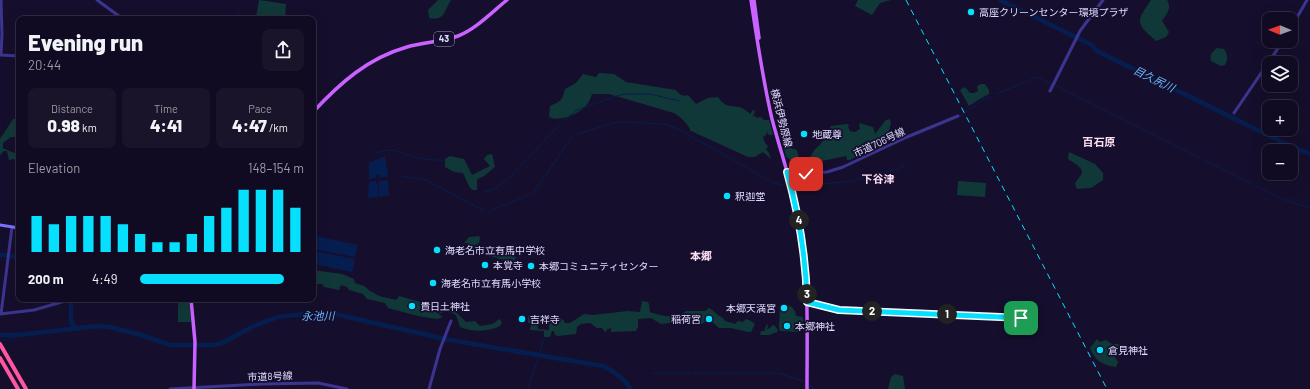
<!DOCTYPE html>
<html lang="en">
<head>
<meta charset="utf-8">
<style>
	:root { --surface:#100b22; --page:#19142a; --text:#f1f3f6; --muted:#9c9ba5; --line:#302b40; --accent:#07dfff }
	body { margin:0; font-family:Barlow,"Noto Sans JP",sans-serif; background:var(--page); color:var(--text); height:100vh; display:flex; flex-direction:column; font-size:15px; white-space:nowrap }
	* { box-sizing:border-box; margin:0 }
	p { font-size:13px; color:var(--muted) }
	.icon { flex:none; width:22px; height:22px; fill:none; stroke:currentColor; stroke-width:2; stroke-linecap:round; stroke-linejoin:round }
	.map { position:relative; flex:1; overflow:hidden }
	.details { position:absolute; left:16px; top:16px; width:300px; height:286px; display:flex; flex-direction:column; background:var(--surface); border-radius:8px; box-shadow:0 4px 16px #0002,0 0 0 1px var(--line) }
	.details>* { flex:none }
	.needle { width:26px; rotate:271deg }
	.tools { position:absolute; left:1262px; top:12px; display:grid; gap:8px }
	.tools a { display:grid; place-items:center; width:36px; height:36px; border-radius:8px; background:var(--surface); box-shadow:0 4px 16px #0002,0 0 0 1px var(--line); font-size:20px }
	.pin { position:absolute; display:grid; place-items:center; width:34px; height:34px; color:#fff; margin:-17px; border-radius:8px; box-shadow:0 2px 6px #0006 }
	.km { position:absolute; width:20px; height:20px; margin:-10px; border-radius:50%; background:#222; color:#fff; font-size:11px; line-height:20px; text-align:center }
	.round { display:grid; place-items:center; flex:none; width:42px; height:42px; border-radius:8px; background:var(--page) }
	.head { display:flex; align-items:center; justify-content:space-between; height:68px; padding:0 12px }
	h1 { font-size:22px; font-weight:800; line-height:30px }
	.figures { display:grid; grid-template-columns:repeat(3,1fr); gap:6px; height:68px; padding:4px 12px }
	.figures div { display:grid; align-content:center; border-radius:8px; background:var(--page); text-align:center }
	.figures b { font-size:17px; font-weight:800 }
	.figures small { font-size:11px; font-weight:400 }
	.figures p { font-size:11px }
	.chart { height:112px; padding:8px 12px }
	.chart p { display:flex; justify-content:space-between }
	.chart svg { width:100%; height:72px; margin-top:4px; stroke:var(--accent); stroke-width:6 }
	ul { padding:0 12px; list-style:none; font-size:13px }
	li { display:grid; grid-template-columns:64px 48px 1fr; align-items:center; height:30px }
	li i { height:10px; border-radius:5px; background:var(--accent) }
	.map>svg:first-child { display:block }
</style>
</head>
<body>
<div class="map">
<svg width="1310" height="389" viewBox="0 0 1310 389">
	<rect width="100%" height="100%" fill="#150f2d"/>
	<path fill="#113838" d="M259 0 286 4 285 19 256 18Z
		M438 0H451C444 11 445 21 429 18L428 10Z
		M858 0H891L880 3 872 15 855 6Z
		M1151 0H1167C1172 8 1167 14 1162 21L1169 32 1166 37 1156 41C1135 23 1136 22 1151 0Z
		M1217 48 1224 49C1228 55 1228 60 1225 65L1221 66 1211 61C1209 55 1212 52 1217 48Z
		M599 73 614 74 626 82 676 90C679 94 682 97 688 95L696 104 708 98 718 97C728 113 737 100 750 114L753 110 755 111 753 117 755 116 757 118 761 117 764 120H769L773 135H769L766 131 767 134 763 137 765 143 768 146 766 150 768 151 771 159 763 152 760 154H759L755 157H748L691 131C687 123 682 118 674 113L609 94H592C591 97 590 100 588 103 581 113 564 121 551 118L549 116 550 106C561 101 562 101 565 89L576 83 583 74 596 77Z
		M981 84H985L989 90V94L978 100 969 106 960 90 965 87 970 93H974L978 91 977 86Z
		M13 119H19V137H11L3 143V148L14 153 19 150V161L13 159 9 160 7 151H4L0 155V139Z
		M889 119 891 122C889 132 887 145 875 147L850 160H847L846 156 822 161V168L821 169 816 162 811 163 808 159V157L811 156C815 145 825 146 825 132L828 131 831 126 848 124 849 125 848 127 850 131 855 132 860 129 859 123 873 127 875 134 885 121Z
		M788 146 790 148 797 150 800 162 795 163 786 157 784 148Z
		M1069 152 1095 164 1103 173V180L1091 188 1077 189 1075 184C1076 180 1081 176 1082 173 1083 167 1072 162 1068 159Z
		M492 154 495 167C488 172 485 177 477 179V190H473L470 188 463 173 454 172 445 167V159L450 156 464 159 472 175 490 166 484 159 487 155Z
		M958 181 986 183 985 197 957 195Z
		M479 236 480 238 479 243 473 246 467 243H464L469 237Z
		M492 252 516 257 514 262 500 259 491 256Z
		M313 270 342 274 354 279 355 283 364 286 370 291 379 296 396 300 399 296 420 302 428 310 436 312 443 317 437 319 418 316 388 308 385 303 367 299 363 294 349 290 347 287 341 285 339 290 324 287 322 284H313Z
		M189 300 191 322H178V302Z
		M642 301 648 302 649 304 650 312C662 316 676 320 686 311H705L709 308C715 311 716 315 723 318L725 321 735 324 738 321 743 322 746 319 751 321 755 324 751 332H748L731 328H719L709 319 702 324 697 325 693 321 661 324 651 318 638 319V327L636 331 611 332V328L606 330 607 331 605 332 602 328H597L590 323 581 324 577 327 576 334 558 336 555 335 554 331H552L550 337H544V331L530 330 531 323H528V316H530L531 318 537 321 538 329 549 330V326L553 318H558L559 316 564 321 565 323H570L584 314 593 315 628 311 640 312Z
		M431 303 453 309 466 322 475 321 480 326 493 324 499 319 502 322 500 326C488 332 472 332 460 327L456 315C450 313 447 309 441 313L432 310 427 304Z
		M782 305C790 304 795 308 796 316L803 317V327L800 326 798 332 780 331 779 328 780 307Z
		M767 324 768 325 767 330 773 325H774L778 330 777 332 769 335H760L761 331H766L764 330Z
		M1097 339 1100 342 1106 340 1112 344H1119L1121 353 1119 355 1115 357 1118 362 1116 367C1103 365 1095 361 1090 348Z
		M895 374 903 376 905 389H888L891 377Z"/>
	<path fill="#061e4f" d="M385 156 388 176 379 178V175H376V178L369 179V163Z
		M388 180 389 195 379 197V181Z
		M376 181V183H378V197L368 198 369 182Z
		M316 236 358 245 355 257 313 249Z
		M313 251 355 259 352 272 313 264Z"/>
	<g fill="none" stroke-linecap="round" stroke-linejoin="round">
		<path stroke="#061e4f" stroke-width="1" d="M237 19 239 12
			M1055 85 1201 158
			M997 94 1037 77 1052 84
			M960 116 983 100 991 97
			M565 120 577 110 617 96 625 94H650L679 101
			M578 134 613 123 622 122 665 124 678 129 774 183 783 185
			M374 154C398 144 401 156 423 159 430 160 438 159 445 162
			M1204 160 1285 200 1310 208
			M402 176 426 180 484 211
			M796 186H800
			M804 186 852 181 898 169 905 165
			M484 192 494 189 508 179 561 123
			M490 211 533 193 572 137
			M0 341 13 338 17 335
			M540 352 543 340
			M538 359 539 354
			M653 373H690
			M693 373H729
			M732 373H775
			M778 373 806 382
			M808 384 815 389
			M528 389 537 361"/>
		<path stroke="#061e4f" stroke-width="4.5" d="M1000 0 1092 45 1097 51 1109 57 1286 144 1310 154
			M0 255H6L19 258
			M71 299V322L76 328
			M0 335H18L98 326 109 327 138 334 170 345H214L222 343 254 326 278 317 314 313 334 314 450 340 603 366C615 372 624 378 631 389"/>
		<path stroke="#3c3590" stroke-width="3" d="M97 0 123 19
			M1291 28 1307 0
			M0 55 19 56
			M1 55 2 34 1 0
			M1050 91 1080 31 1103 0
			M1234 113 1283 41
			M787 172 813 173 827 172 843 167 907 137 958 116
			M807 302 839 310 1036 319
			M0 314 34 310 72 299
			M1 314 12 227
			M170 389 262 384 318 383 347 389
			M429 389 440 349 451 321"/>
		<path stroke="#7a72ff" stroke-width="3" d="M0 225 19 228"/>
		<path stroke="#c962ff" stroke-width="3.5" d="M751 0C757 39 763 81 772 119 782 157 795 193 801 231 809 283 807 336 807 389
			M754 0 759 38
			M313 112C340 83 368 58 407 47 424 42 442 42 458 36 476 29 492 12 507 0
			M191 299 195 342 194 389"/>
		<path stroke="#ff56a2" stroke-width="4" d="M0 344 26 389
			M0 358 18 389"/>
		<path stroke="#07dfff" stroke-width="1" stroke-dasharray="6 5" stroke-linecap="butt" d="M906 0 1107 389"/>
	</g>
	<g fill="none" stroke-linecap="round" stroke-linejoin="round">
		<defs>
			<path id="route" d="M806 174 787 172C799 215 806 257 807 302L839 310 1021 318"/>
		</defs>
		<use href="#route" stroke="#fff" stroke-width="8"/>
		<use href="#route" stroke="#07dfff" stroke-width="5"/>
	</g>
	<g fill="#07dfff" stroke="#150f2d" stroke-width="1.5">
		<circle cx="971" cy="12" r="4"/>
		<circle cx="804" cy="134" r="4"/>
		<circle cx="727" cy="196" r="4"/>
		<circle cx="437" cy="250" r="4"/>
		<circle cx="485" cy="265" r="4"/>
		<circle cx="531" cy="266" r="4"/>
		<circle cx="433" cy="283" r="4"/>
		<circle cx="412" cy="306" r="4"/>
		<circle cx="784" cy="308" r="4"/>
		<circle cx="522" cy="319" r="4"/>
		<circle cx="709" cy="319" r="4"/>
		<circle cx="787" cy="326" r="4"/>
		<circle cx="1100" cy="350" r="4"/>
	</g>
	<g text-anchor="middle" stroke-width="3.5" stroke-linejoin="round" paint-order="stroke">
		<rect fill="#150f2d" stroke="#a39ec0" stroke-width="1" x="434" y="32" width="20" height="14" rx="3"/>
		<g font-size="9" font-weight="bold" fill="#e0dbff">
			<text x="444" y="42">43</text>
		</g>
		<g font-size="10" fill="#e0dbff" stroke="#150f2d" text-anchor="start">
			<text x="979" y="16">高座クリーンセンター環境プラザ</text>
			<text x="812" y="138">地蔵尊</text>
			<text x="735" y="200">釈迦堂</text>
			<text x="445" y="254">海老名市立有馬中学校</text>
			<text x="493" y="269">本覚寺</text>
			<text x="539" y="270">本郷コミュニティセンター</text>
			<text x="441" y="287">海老名市立有馬小学校</text>
			<text x="420" y="310">貴日土神社</text>
			<text x="776" y="312" text-anchor="end">本郷天満宮</text>
			<text x="530" y="323">吉祥寺</text>
			<text x="701" y="323" text-anchor="end">稲荷宮</text>
			<text x="795" y="330">本郷神社</text>
			<text x="1108" y="354">倉見神社</text>
		</g>
		<g font-size="10" fill="#e0dbff" stroke="#150f2d">
			<text transform="translate(782 118) rotate(76)" y="4">横浜伊勢原線</text>
			<text transform="translate(879 142) rotate(-25)" y="4">市道706号線</text>
			<text transform="translate(270 376) rotate(-2)" y="4">市道8号線</text>
		</g>
		<g font-size="11" font-style="italic" fill="#69b5ff" stroke="#150f2d">
			<text transform="translate(1154 79) rotate(26)" y="4">目久尻川</text>
			<text transform="translate(318 316) rotate(-1)" y="4">永池川</text>
		</g>
		<g font-size="11" font-weight="bold" fill="#ffddf2" stroke="#150f2d">
			<text x="1099" y="146">百石原</text>
			<text x="878" y="183">下谷津</text>
			<text x="701" y="260">本郷</text>
		</g>
	</g>
</svg>
<div class="tools">
<a><svg class="needle" viewBox="-14 -14 28 28"><path d="M0-13l5 13h-10z" fill="#e53935"/><path d="M0 13l5-13h-10z" fill="#9c9ba5"/></svg></a>
<a><svg class="icon" aria-label="layers" viewBox="0 0 24 24"><path d="M12 4l9 5-9 5-9-5zM3 14l9 5 9-5"/></svg></a>
<a>+</a>
<a>−</a>
</div>
<div class="pin" style="left:1021px;top:318px;background:#1e9e55"><svg class="icon" aria-label="arrive" viewBox="0 0 24 24"><path d="M6 21V4h12l-3 4 3 4H6"/></svg></div>
<div class="pin" style="left:806px;top:174px;background:#d93025"><svg class="icon" aria-label="check" viewBox="0 0 24 24"><path d="M5 12l5 5 9-10"/></svg></div>
<b class="km" style="left:947px;top:314px">1</b>
<b class="km" style="left:872px;top:311px">2</b>
<b class="km" style="left:807px;top:294px">3</b>
<b class="km" style="left:799px;top:220px">4</b>
<section class="details">
<div class="head"><div><h1>Evening run</h1><p>20:44</p></div><a class="round"><svg class="icon" aria-label="share" viewBox="0 0 24 24"><path d="M12 15V3M7 8l5-5 5 5M5 13v7h14v-7"/></svg></a></div>
<div class="figures">
<div><p>Distance</p><b>0.98<small> km</small></b></div>
<div><p>Time</p><b>4:41</b></div>
<div><p>Pace</p><b>4:47<small> /km</small></b></div>
</div>
<div class="chart"><p><span>Elevation</span>148–154 m</p>
<svg viewBox="0 0 160 44" preserveAspectRatio="none"><path d="M5 44V22M15 44V27M25 44V22M35 44V22M45 44V22M55 44V27M65 44V33M75 44V38M85 44V38M95 44V33M105 44V22M115 44V17M125 44V6M135 44V6M145 44V6M155 44V17"/></svg>
</div>
<ul>
<li><b>200 m</b>4:49<i style="width:88%"></i></li>
</ul>
</section>
</div>
</body>
</html>
